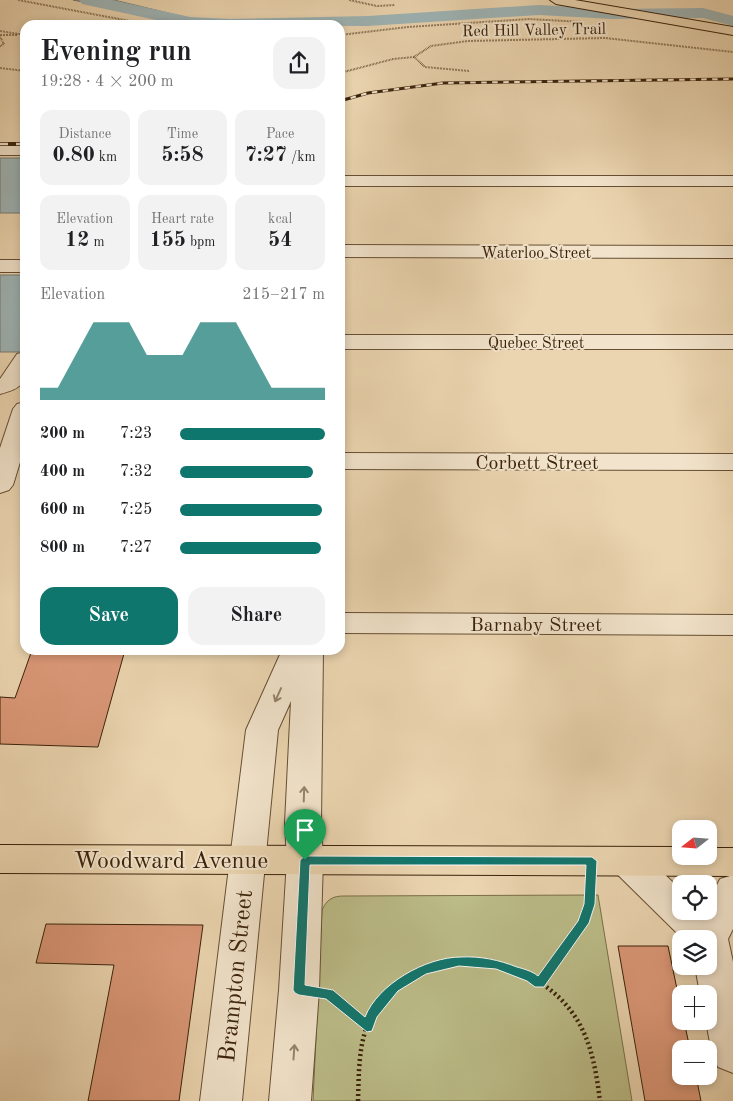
<!DOCTYPE html>
<html lang="en">
<head>
<meta charset="utf-8">
<style>
	:root { --surface:#fff; --page:#f2f2f2; --text:#202124; --muted:#757577; --accent:#0f766e }
	body { margin:0; font-family:"Old Standard TT",serif; background:var(--page); color:var(--text); height:100vh; display:flex; flex-direction:column; font-size:19px; white-space:nowrap }
	* { box-sizing:border-box; margin:0 }
	p { font-size:16px; color:var(--muted) }
	.icon { flex:none; width:28px; height:28px; fill:none; stroke:currentColor; stroke-width:2; stroke-linecap:round; stroke-linejoin:round }
	.map { position:relative; flex:1; overflow:hidden }
	.details { position:absolute; left:20px; top:20px; width:325px; height:635px; display:flex; flex-direction:column; background:var(--surface); border-radius:15px; box-shadow:0 2px 8px #0003 }
	.details>* { flex:none }
	.needle { width:32px; rotate:253deg }
	.fabs { position:absolute; left:672px; top:820px; display:grid; gap:10px }
	.fabs a { display:grid; place-items:center; width:45px; height:45px; border-radius:10px; background:var(--surface); box-shadow:0 2px 8px #0003; font-size:25px }
	.pin { position:absolute; display:grid; place-items:center; width:42px; height:42px; color:#fff; margin:-51px -21px; border-radius:50% 50% 50% 0; rotate:-45deg; box-shadow:0 0 5px #0007 }
	.pin .icon { rotate:45deg }
	.round { display:grid; place-items:center; flex:none; width:52px; height:52px; border-radius:15px; background:var(--page) }
	.summary { display:flex; align-items:center; justify-content:space-between; height:85px; padding:0 20px }
	h1 { font-size:28px; font-weight:800; line-height:38px }
	.stats { display:grid; grid-template-columns:repeat(3,1fr); gap:8px; height:85px; padding:5px 20px }
	.stats div { display:grid; align-content:center; border-radius:12px; background:var(--page); text-align:center }
	.stats b { font-size:21px; font-weight:800 }
	.stats small { font-size:14px; font-weight:400 }
	.stats p { font-size:14px }
	.chart { height:140px; padding:10px 20px }
	.chart p { display:flex; justify-content:space-between }
	.chart svg { width:100%; height:90px; margin-top:5px; fill:var(--accent); opacity:.7 }
	.action { display:flex; gap:10px; margin-top:auto; padding:10px 20px }
	.action a { flex:1; height:58px; border-radius:15px; background:var(--accent); color:#fff; font-size:20px; font-weight:800; line-height:58px; text-align:center }
	.action a+a { background:var(--page); color:var(--text) }
	ul { padding:0 20px; list-style:none; font-size:16px }
	li { display:grid; grid-template-columns:80px 60px 1fr; align-items:center; height:38px }
	li i { height:12px; border-radius:6px; background:var(--accent) }
	.map>svg:first-child { display:block }
</style>
</head>
<body>
<div class="map">
<svg width="733" height="1101" viewBox="0 0 733 1101">
	<rect width="100%" height="100%" fill="#ebd5b0"/>
	<filter id="stains"><feTurbulence type="fractalNoise" baseFrequency=".004" numOctaves="4"/><feColorMatrix values="0 0 0 0 .2 0 0 0 0 .09 0 0 0 0 .02 0 0 0 .5 -.17"/></filter>
	<radialGradient id="worn" r=".72"><stop offset=".6" stop-color="#630" stop-opacity="0"/><stop offset="1" stop-color="#630" stop-opacity=".3"/></radialGradient>
	<path fill="#bbbc88" stroke="#7a6f49" d="M598 895 632 1101H313L322 910C327 899 333 896 344 896Z"/>
	<path fill="#9eb5b7" stroke="#767a72" d="M73 0H114L193 19 188 24Z
		M0 158H25V213H0Z
		M0 275H25V340L20 352H0Z"/>
	<g fill="none" stroke-linecap="round" stroke-linejoin="round">
		<path fill="#9eb5b7" fill-rule="evenodd" d="M79 0H112L190 17 230 19 368 16 539 5 613 9 703 8 733 16V26L703 18 613 19 539 15 368 26 179 25 82 4Z"/>
	</g>
	<path fill="#db9878" stroke="#3a220a" d="M32 650H125L98 747 0 744V697L15 698Z
		M46 924 203 925 179 1101H88L114 965 36 963Z
		M618 946H668L681 1008V1021H684L690 1049H681V1076H696L701 1101H645Z"/>
	<g fill="none" stroke-linecap="round" stroke-linejoin="round">
		<defs>
			<path id="minor" d="M0 145H25V155H0Z
				M340 176H733V186H340Z
				M340 245 733 246V258L340 257Z
				M0 260H25V272H0Z
				M340 335H733V349H340Z
				M25 352C25 379 29 387 0 394V379L17 354Z
				M25 402V446L13 485 9 490 0 493V448L13 409 17 404Z
				M340 453 733 454V470L340 469Z
				M340 613 733 615V635L340 633Z
				M282 650H323L321 823 323 860 319 990 311 1101H269L279 990 287 860 285 823 291 701 278 730 242 1101H200L246 730Z
				M627 847 640 851 681 890V911H709V901L720 879 733 875V929L728 939 733 962V1073L718 1067 712 1054 706 1021H709V994H700L695 966H709V939H683L614 871 609 861 614 851Z"/>
			<path id="major" d="M0 845 681 847V856H709V848H733V876L0 873Z"/>
			<path id="highway" d="M550 0H575L733 27V35L556 4Z"/>
		</defs>
		<use href="#minor" stroke="#664f34" stroke-width="2"/>
		<use href="#major" stroke="#3a220a" stroke-width="2"/>
		<use href="#highway" stroke="#3a220a" stroke-width="2"/>
		<path stroke="#3a220a" stroke-width="2" stroke-dasharray="0.5 1" stroke-linecap="butt" d="M18 0 151 25
			M349 0 377 6 395 5
			M0 31 25 35
			M0 35H17
			M340 35 408 27 529 19 583 22
			M0 37 4 44 0 46
			M340 39 343 42 340 48
			M414 57 425 67 469 71
			M0 68 25 71
			M340 73 393 59 414 57 431 46 468 41 605 38 733 52
			M340 117 342 125 340 129"/>
		<path stroke="#3a220a" stroke-width="4.5" stroke-dasharray="2 3" stroke-linecap="butt" d="M540 983 583 923 589 904 590 886
			M330 995 367 1027
			M358 1101C359 1072 358 1041 372 1015 376 1006 385 999 392 993 442 945 531 957 571 1011 591 1037 596 1070 600 1101"/>
		<use href="#minor" fill="#f2e4cc" fill-rule="evenodd"/>
		<use href="#major" fill="#ebd5b0" fill-rule="evenodd"/>
		<use href="#highway" fill="#ebd5b0" fill-rule="evenodd"/>
		<defs>
			<path id="rail-far1" d="M340 101 368 93 443 83 733 79"/>
			<path id="rail" d="M0 144H25"/>
		</defs>
		<use href="#rail-far1" stroke="#3a220a" stroke-width="3"/>
		<use href="#rail" stroke="#3a220a" stroke-width="4"/>
		<use href="#rail-far1" stroke="#f2e4cc" stroke-width="2" stroke-dasharray="5.5" stroke-linecap="butt"/>
		<use href="#rail" stroke="#f2e4cc" stroke-width="2.5" stroke-dasharray="8" stroke-linecap="butt"/>
	</g>
	<defs><path id="oneway-shaft" d="M-6 0H5M1.5-3L5.5 0L1.5 3" fill="none" stroke-width="1.6" stroke-linecap="round" stroke-linejoin="round" transform="scale(1.25)"/></defs>
	<g stroke="#96836b">
		<use href="#oneway-shaft" transform="translate(278 695) rotate(114)"/>
		<use href="#oneway-shaft" transform="translate(304 794) rotate(-88)"/>
		<use href="#oneway-shaft" transform="translate(294 1052) rotate(-86)"/>
	</g>
	<path fill="#0f766e" stroke="#fff" fill-rule="evenodd" d="M305 856 592 857 597 861 595 904 589 923 544 987H535L527 981 496 969 459 966 426 974 398 991 377 1017 372 1031 367 1032 326 999 299 995 295 993 293 990 300 860ZM310 865H586L584 904 578 921 538 976C532 971 524 969 517 967 499 960 481 956 461 957 426 957 378 984 365 1017L333 990 305 985Z"/>
	<g text-anchor="middle" stroke-width="4" stroke-linejoin="round" paint-order="stroke">
		<g font-size="16" fill="#3a220a" stroke="#f2e4cc">
			<text transform="translate(534 29) rotate(-1)" y="6">Red Hill Valley Trail</text>
			<text x="536" y="258">Waterloo Street</text>
			<text x="536" y="348">Quebec Street</text>
		</g>
		<g font-size="20" fill="#3a220a" stroke="#f2e4cc">
			<text x="537" y="469">Corbett Street</text>
			<text x="536" y="631">Barnaby Street</text>
		</g>
		<g font-size="24" fill="#3a220a" stroke="#f2e4cc">
			<text x="171" y="868">Woodward Avenue</text>
			<text transform="translate(235 976) rotate(-84)" y="8">Brampton Street</text>
		</g>
	</g>
	<rect width="100%" height="100%" filter="url(#stains)"/>
	<rect width="100%" height="100%" fill="url(#worn)"/>
</svg>
<div class="fabs">
<a><svg class="needle" viewBox="-14 -14 28 28"><path d="M0-13l5 13h-10z" fill="#e53935"/><path d="M0 13l5-13h-10z" fill="#757577"/></svg></a>
<a><svg class="icon" aria-label="locate" viewBox="0 0 24 24"><circle cx="12" cy="12" r="6"/><path d="M12 2v4M12 18v4M2 12h4M18 12h4"/></svg></a>
<a><svg class="icon" aria-label="layers" viewBox="0 0 24 24"><path d="M12 4l9 5-9 5-9-5zM3 14l9 5 9-5"/></svg></a>
<a>+</a>
<a>−</a>
</div>
<div class="pin" style="left:305px;top:860px;background:#1e9e55"><svg class="icon" aria-label="arrive" viewBox="0 0 24 24"><path d="M6 21V4h12l-3 4 3 4H6"/></svg></div>
<section class="details">
<div class="summary"><div><h1>Evening run</h1><p>19:28 · 4 × 200 m</p></div><a class="round"><svg class="icon" aria-label="share" viewBox="0 0 24 24"><path d="M12 15V3M7 8l5-5 5 5M5 13v7h14v-7"/></svg></a></div>
<div class="stats">
<div><p>Distance</p><b>0.80<small> km</small></b></div>
<div><p>Time</p><b>5:58</b></div>
<div><p>Pace</p><b>7:27<small> /km</small></b></div>
</div>
<div class="stats">
<div><p>Elevation</p><b>12<small> m</small></b></div>
<div><p>Heart rate</p><b>155<small> bpm</small></b></div>
<div><p>kcal</p><b>54</b></div>
</div>
<div class="chart"><p><span>Elevation</span>215–217 m</p>
<svg viewBox="0 0 160 44" preserveAspectRatio="none"><path d="M0 44V38L10 38L20 22L30 6L40 6L50 6L60 22L70 22L80 22L90 6L100 6L110 6L120 22L130 38L140 38L150 38L160 38V44z"/></svg>
</div>
<ul>
<li><b>200 m</b>7:23<i style="width:100%"></i></li>
<li><b>400 m</b>7:32<i style="width:92%"></i></li>
<li><b>600 m</b>7:25<i style="width:98%"></i></li>
<li><b>800 m</b>7:27<i style="width:97%"></i></li>
</ul>
<div class="action"><a>Save</a><a>Share</a></div>
</section>
</div>
</body>
</html>
